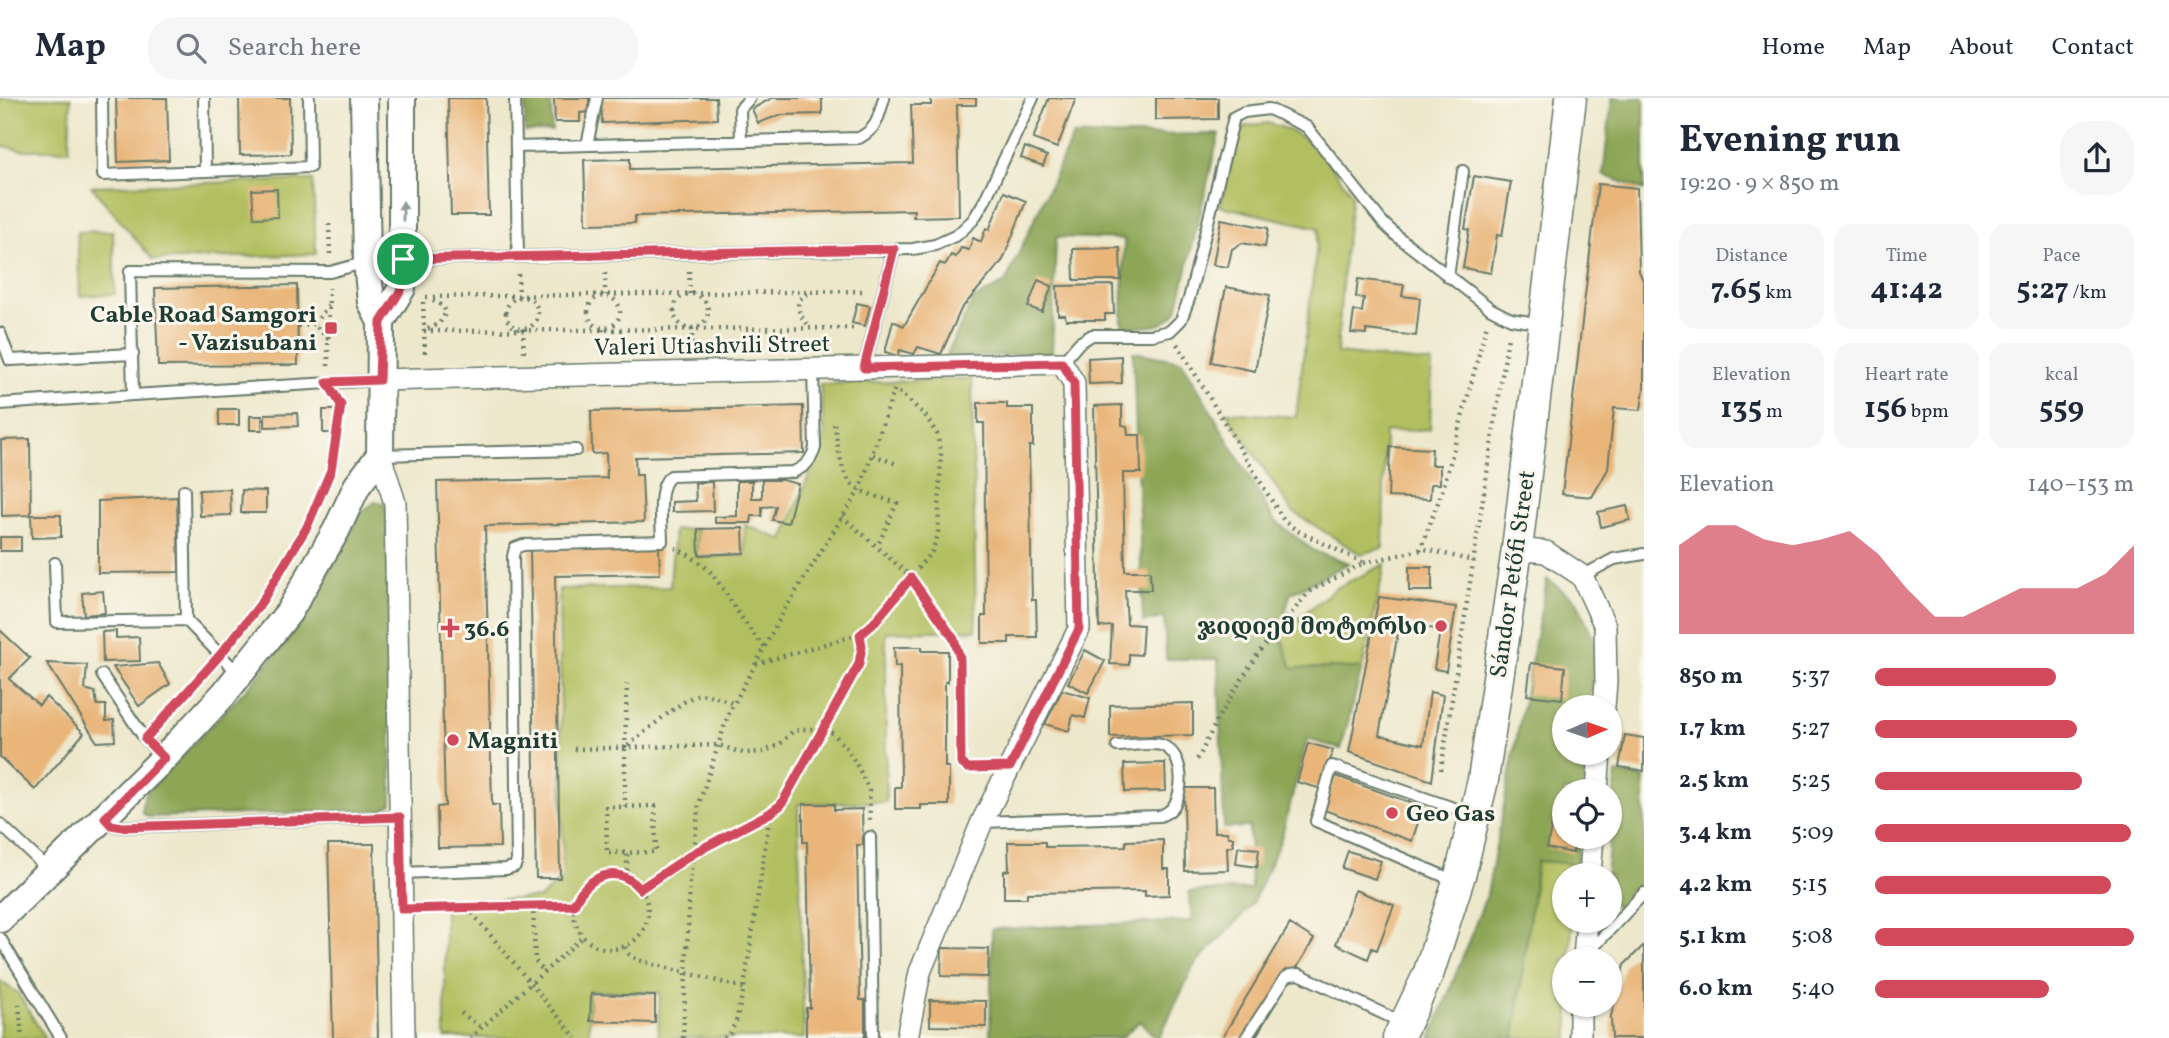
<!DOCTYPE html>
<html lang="en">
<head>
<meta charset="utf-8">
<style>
	:root { --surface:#fff; --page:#f6f6f7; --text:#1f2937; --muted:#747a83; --line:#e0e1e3; --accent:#d1495b }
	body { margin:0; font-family:Vollkorn,"Noto Serif Georgian",serif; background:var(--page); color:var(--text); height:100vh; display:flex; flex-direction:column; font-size:26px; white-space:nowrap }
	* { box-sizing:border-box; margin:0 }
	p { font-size:23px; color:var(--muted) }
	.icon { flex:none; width:38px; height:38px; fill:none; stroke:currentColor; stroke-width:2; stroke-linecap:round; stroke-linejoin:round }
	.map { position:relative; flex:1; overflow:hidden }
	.details { display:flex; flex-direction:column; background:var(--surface); width:525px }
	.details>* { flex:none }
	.needle { width:46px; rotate:88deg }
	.buttons { position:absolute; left:1552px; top:597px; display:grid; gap:14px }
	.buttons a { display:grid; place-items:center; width:70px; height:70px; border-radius:50%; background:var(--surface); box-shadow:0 2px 5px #0004; font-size:35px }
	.pin { position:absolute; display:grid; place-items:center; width:60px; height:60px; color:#fff; margin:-30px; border:4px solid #fff; border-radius:50%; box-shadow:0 2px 7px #0007 }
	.round { display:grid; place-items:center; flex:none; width:74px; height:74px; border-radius:28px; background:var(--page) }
	.headline { display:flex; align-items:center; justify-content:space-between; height:119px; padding:0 35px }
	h1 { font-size:38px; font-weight:700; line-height:52px }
	.stats { display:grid; grid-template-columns:repeat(3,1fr); gap:10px; height:119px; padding:7px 35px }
	.stats div { display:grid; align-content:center; border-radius:18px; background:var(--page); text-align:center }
	.stats b { font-size:30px; font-weight:700 }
	.stats small { font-size:19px; font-weight:400 }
	.stats p { font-size:19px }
	.chart { height:196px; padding:14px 35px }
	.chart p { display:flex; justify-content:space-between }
	.chart svg { width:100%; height:126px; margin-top:7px; fill:var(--accent); opacity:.7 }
	ul { padding:0 35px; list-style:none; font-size:23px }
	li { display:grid; grid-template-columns:112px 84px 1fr; align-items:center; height:52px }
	li i { height:18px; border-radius:9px; background:var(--accent) }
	header { display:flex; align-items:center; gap:42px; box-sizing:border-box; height:98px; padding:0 35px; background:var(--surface); border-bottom:2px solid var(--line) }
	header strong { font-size:33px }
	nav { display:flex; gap:38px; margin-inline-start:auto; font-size:24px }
	.search { width:490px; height:63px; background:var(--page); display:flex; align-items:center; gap:18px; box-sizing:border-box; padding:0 24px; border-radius:28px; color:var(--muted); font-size:26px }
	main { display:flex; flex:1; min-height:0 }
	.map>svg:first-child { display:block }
</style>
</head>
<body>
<header>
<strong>Map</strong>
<div class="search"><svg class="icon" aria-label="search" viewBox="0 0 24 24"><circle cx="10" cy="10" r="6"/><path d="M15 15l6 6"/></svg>Search here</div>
<nav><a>Home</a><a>Map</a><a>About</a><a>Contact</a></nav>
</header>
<main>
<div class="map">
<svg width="1644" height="940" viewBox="0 0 1644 940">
	<rect width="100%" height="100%" fill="#fbf7ec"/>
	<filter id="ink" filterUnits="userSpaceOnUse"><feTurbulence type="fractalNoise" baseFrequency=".0143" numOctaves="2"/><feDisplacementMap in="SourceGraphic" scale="14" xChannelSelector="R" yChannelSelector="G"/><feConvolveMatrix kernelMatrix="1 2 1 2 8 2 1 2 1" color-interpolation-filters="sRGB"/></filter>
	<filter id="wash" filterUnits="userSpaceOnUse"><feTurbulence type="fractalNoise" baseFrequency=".00686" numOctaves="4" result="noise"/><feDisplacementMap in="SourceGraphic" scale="28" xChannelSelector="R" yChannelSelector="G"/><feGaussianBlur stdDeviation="1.57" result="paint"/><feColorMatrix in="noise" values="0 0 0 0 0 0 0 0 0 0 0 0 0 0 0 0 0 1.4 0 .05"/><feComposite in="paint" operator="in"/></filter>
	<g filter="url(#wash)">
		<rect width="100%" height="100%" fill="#ede8cc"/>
		<path fill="#b2bf61" stroke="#687e4a" stroke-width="2" d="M0 0H71L69 52H20L0 47Z
			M1267 25C1314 36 1324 60 1352 96L1344 159 1337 255 1432 265 1430 331 1385 334 1383 450 1360 456 1292 413 1226 314 1296 319 1319 130 1220 108 1238 38 1246 28Z
			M313 82 316 156 153 162 91 88Z
			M113 133 115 196 80 198 77 134Z
			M972 281 976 532 886 534V704L798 706 804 940H658L660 895 589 893V940H445V804L540 800 563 780 559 491 670 489 674 432 697 431V459L745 457V427L783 442 825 337 820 286Z
			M1385 466 1362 570H1292L1280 535 1336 490Z
			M1537 762 1577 766 1576 777H1564V822L1573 823 1569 861H1564V906L1569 907V940H1514Z
			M0 883 18 895 45 940H0Z"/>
		<path fill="#8da657" stroke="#567246" stroke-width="2" d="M525 0H551L552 33 525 34Z
			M1612 0H1644V92L1603 77Z
			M1219 36 1177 212C1164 233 1144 228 1122 229L1124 141 1056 139 1052 255 945 260 973 202 1005 185 1073 38Z
			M1133 254 1182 263 1274 422 1314 453 1349 465 1290 496 1280 535 1292 570H1362L1341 651 1307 641 1281 741 1253 804 1239 821 1195 866 1159 940H1156L1140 923 1121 940H990L992 831 1192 823 1189 794 1251 791 1249 729 1224 730 1218 561H1166L1164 520 1143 524Z
			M375 404 384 405 387 415 392 706 382 712 149 719 142 715V707L145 696 253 584 303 522 321 486 352 433 359 416Z
			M1547 481 1577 503 1596 547 1590 609H1564V654L1587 655 1583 693H1564V738L1580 739 1577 766 1537 763 1514 940H1431L1487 796Z
			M1616 675 1644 680V787L1623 812 1610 805V777H1606Z"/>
		<g id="blocks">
			<path fill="#e9b579" d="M116 0H167L169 62 118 64Z
				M239 0H290L291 56 240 57Z
				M448 0H486L489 117H451Z
				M554 0H589V14L580 15V24H555Z
				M601 0H716L717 21 602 25Z
				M772 0H822V16L780 17 758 25 752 11Z
				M931 0H976V7H957L959 118 913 119 914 112 635 118V125L586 126 584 62 630 61V71L913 65 911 7H931Z
				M1049 0H1076L1057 50 1033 41Z
				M1156 0H1218V21L1156 22Z
				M1025 49 1047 58 1043 68 1021 60Z
				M1474 78 1511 84 1502 138 1497 137 1491 175 1463 170 1469 132 1465 131Z
				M1598 86 1637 90 1639 173 1644 185V290L1641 312 1614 310 1608 371 1592 399 1562 396Z
				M277 91 278 119 254 120 252 92Z
				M1004 94 1026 103 1003 162 961 211 941 256 918 249 914 256 900 252 898 258 885 254 893 223 904 228 940 165 945 167 951 157 956 159 961 150 969 152 973 140 981 144 986 130 989 132Z
				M1221 121 1268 130 1265 149 1242 145 1232 151 1228 169 1213 167Z
				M1120 150 1121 182H1074L1073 151Z
				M1358 181 1404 187 1402 198 1420 200 1416 238 1366 232V236L1351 235 1354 213 1362 214 1364 200 1356 199Z
				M1038 182 1052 188 1042 214 1028 209Z
				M297 187 298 267 158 268 155 190Z
				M1113 187 1114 216H1105V222H1066L1065 217H1058L1057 188Z
				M1226 189 1270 197 1255 273 1211 264Z
				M857 205 870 208 865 228 852 225Z
				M1121 258 1122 285 1089 286 1088 260Z
				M978 305H1007V310H1033V348H1029L1032 502H1036L1037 539H1009V545H982V518H986L984 325H978Z
				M1122 307V327L1127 328 1128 337H1140L1141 375H1123L1125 473H1150L1151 492H1125L1127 526 1143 527 1141 557 1129 556V567L1110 566 1112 528 1099 529 1094 308Z
				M803 308 804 355 635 359 636 377H642L644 424 485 428 492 707H499L500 749 438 750 437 709 445 708 437 384 607 380 606 355 592 356 591 313Z
				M219 311H239V327H219Z
				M323 312H335V335H323Z
				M297 315 298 328 265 329V316Z
				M250 318H262V332H250Z
				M30 341 31 417 2 418 1 342Z
				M1390 349 1432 351 1431 367H1440V386H1431L1430 401 1388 399Z
				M762 382H782L798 386 788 425 772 422 776 408 762 409V418H752L751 425H715V419L737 418V383H752V400H762Z
				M712 384 713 413 672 414V404L696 403 695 385Z
				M230 391 231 417 200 418 199 392Z
				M242 392 266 393V415H241Z
				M177 399 179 474 98 475V403Z
				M1627 408 1630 422 1601 429 1598 414Z
				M31 417H61V439L32 440Z
				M743 430 744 455 699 457 698 431Z
				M0 439H21V453H0Z
				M659 448 660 476 555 478 560 780H536L530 451Z
				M1409 469H1432V493H1409Z
				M103 493 105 515 84 517 82 495Z
				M1379 499 1456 509 1446 573 1434 571 1440 532 1400 524 1379 637 1423 647 1430 594 1443 597 1432 683 1349 654Z
				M0 532 30 560 9 581 39 607 46 599 84 635 35 692 0 659Z
				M116 533V540L139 539 140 563 103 564 102 534Z
				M894 549H922V553H948V584H945V669H949V707H921V711H895V689H901L900 568 895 569Z
				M1085 552 1105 563 1088 595 1068 585Z
				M47 565 87 567 85 591 95 594 97 607H106V623L114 622 115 643 97 644Z
				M158 565 170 586 139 608 113 569Z
				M1531 565 1565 569 1562 601 1527 597Z
				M1062 592 1090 600 1085 620 1073 617 1069 633 1045 626Z
				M1193 605V637L1110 639V607Z
				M1625 637 1644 640V673L1619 669Z
				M1308 645 1333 652 1322 691 1297 684Z
				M1165 665 1166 693 1125 694 1124 666Z
				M1336 678 1423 709 1412 743 1324 712Z
				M1184 690H1213L1214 734H1227L1228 739H1233V748L1227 749 1228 772 1185 773Z
				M803 706H834V712L862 711 863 747H857L860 902H865V939L806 940V910H810L807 744H803Z
				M1552 724 1564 726V738H1576L1573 755 1547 750Z
				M1163 742V771H1169V797L1145 798V793L1027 795V800H1004V773L1009 772 1008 744H1045V749L1126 748V743Z
				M328 746H374L378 940H333Z
				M1238 749 1259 751 1257 769 1236 766Z
				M1348 753 1381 763 1375 781 1342 770Z
				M1355 792 1394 807 1377 852 1372 850 1368 861 1336 846Z
				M1290 826 1314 841 1255 940H1222Z
				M1644 847V940H1612L1611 918 1624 867Z
				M942 850 989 851 988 879 941 878Z
				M591 896 655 898V925L590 923Z
				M930 902 986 903V929L930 928Z"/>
		</g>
	</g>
	<g filter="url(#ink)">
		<use href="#blocks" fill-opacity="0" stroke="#677969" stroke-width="2"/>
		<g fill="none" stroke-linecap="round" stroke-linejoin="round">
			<defs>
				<path id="service" d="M102 0 103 77 310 69 309 0
					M204 0 205 73
					M515 0 518 158
					M741 43 740 11 750 0
					M587 47 597 0
					M516 49 859 40C878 30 878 20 884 0
					M1448 179 1463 73
					M0 235 10 262 133 256
					M1062 265 1079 245 1092 237H1152L1170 233 1181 222 1189 201 1234 19 1244 14 1269 11 1307 29 1383 125 1397 138 1491 211 1511 221 1543 226
					M864 270 894 151
					M379 282 133 297 130 173 330 174 367 164 403 161 913 151 935 147 957 137 973 122 984 104 1033 0
					M0 306 133 297
					M380 357 576 352
					M184 392 186 522
					M55 465 57 524 186 522 240 577
					M1582 478 1614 461 1644 456
					M102 577 145 641 163 659
					M105 721 111 727 123 729 400 719
					M982 724 1160 718C1165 716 1170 713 1173 709 1185 692 1184 655 1161 647 1151 644 1128 648 1117 648
					M0 726 49 772
					M870 739 873 940
					M401 775 506 771 515 768 517 762 513 458 515 450 523 447 662 443C662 425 656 388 671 378L793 374C805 369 811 363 815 350L813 271
					M1455 783 1316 723 1332 668 1474 717
					M0 840 61 940
					M1586 857 1644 795
					M1246 940 1285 880 1290 877 1299 876 1403 925"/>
				<path id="minor" d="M379 282 1062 265 1074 285 1079 531 982 724 920 874 907 940
					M380 357 395 405 404 940
					M1517 451 1546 454 1582 478 1605 528 1606 584 1604 609
					M1597 693 1600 654
					M1590 777 1593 738
					M1584 861 1587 822
					M1580 940V906"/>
				<path id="tertiary" d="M381 224 402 190V0
					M0 821 164 660 224 596 289 514 336 433 357 388 380 357 381 224 371 204 367 164 364 0"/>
				<path id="secondary" d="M1398 940 1428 877 1461 774 1483 682 1517 451 1571 0"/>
			</defs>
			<use href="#service" stroke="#677969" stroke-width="14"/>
			<use href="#minor" stroke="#677969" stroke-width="24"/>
			<use href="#tertiary" stroke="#677969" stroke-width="30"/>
			<use href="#secondary" stroke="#677969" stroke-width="33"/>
			<path stroke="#677969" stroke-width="4.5" stroke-dasharray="2 5" stroke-linecap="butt" d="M329 126 330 156
				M689 173 690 196
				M605 175V197
				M518 176 519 198
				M808 196C790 203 800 220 811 229
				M674 213a17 17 0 1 1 34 0a17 17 0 1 1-34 0Z
				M588 214a16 16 0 1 1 32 0a16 16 0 1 1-32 0Z
				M506 215a16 16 0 1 1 32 0a16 16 0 1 1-32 0Z
				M426 199 865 193
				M423 204 425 258
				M298 228 314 226
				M692 230V254
				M428 231 439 226 446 214 443 208 431 202
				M523 231 524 258
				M424 233 857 230
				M328 241 314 226 328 208
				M1177 246 1284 423 1296 432 1364 465 1310 493 1304 500 1259 554 1220 616 1199 659 1195 663
				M601 254 603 231
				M328 268 329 190
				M834 326C838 344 839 371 851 385 861 396 883 400 897 405L877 449
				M873 357 897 366
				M313 414 331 372 341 307 338 302
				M842 418 911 479 954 541 960 560 961 665 968 670H984
				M675 450C688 456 703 465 712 476 731 500 743 527 765 549
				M1420 452 1443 391 1487 226
				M1364 465 1425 451 1473 463
				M756 566 860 536 873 526 932 453 938 437 941 355 937 336 925 317 898 293
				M625 650 627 586
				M574 651 718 647 743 655 763 654 779 647 792 634 803 631H824L834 636 847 651 858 669 869 692 870 724
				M1441 672 1508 239
				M655 708 656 754 607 755 606 709Z
				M625 709V650C639 639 683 601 697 597 708 594 724 602 735 606
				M574 814a37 37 0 1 1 74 0a37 37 0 1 1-74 0Z
				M624 779 627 771V755
				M641 791 694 755 770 715 781 707 859 567 862 548 860 536
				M533 808 535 863 544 874
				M468 810 576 940
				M425 811 574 807
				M625 849 629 856 638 862 744 890
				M19 906 22 940
				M461 915 482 930
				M470 940 583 839
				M683 940 690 785 699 706 728 617 785 511 860 391 895 290
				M724 940 730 935 736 923 744 890 770 716"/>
			<use href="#service" stroke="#fff" stroke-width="10"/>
			<use href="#minor" stroke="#fff" stroke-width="21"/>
			<use href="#tertiary" stroke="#fff" stroke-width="26"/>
			<use href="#secondary" stroke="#fff" stroke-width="30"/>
		</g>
		<defs><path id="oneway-solid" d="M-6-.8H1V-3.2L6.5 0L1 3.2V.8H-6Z" transform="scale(1.75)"/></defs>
		<use fill="#8f9e9a" href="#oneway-solid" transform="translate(403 113) rotate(-90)"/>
	</g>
	<g fill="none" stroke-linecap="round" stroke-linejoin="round" filter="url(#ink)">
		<defs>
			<path id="route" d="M894 151 864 270 1062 265 1074 285 1079 531 1010 669 968 670 961 665 960 560 954 541 911 480 873 526 860 537 862 548 859 566 781 707 770 715 694 755 640 791C617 764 586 778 574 807L402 811 400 719 123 729 111 727 105 720 164 660 145 641 220 557 259 508 307 429 331 372 341 307 327 284 379 282 381 224 402 190 403 161Z"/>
		</defs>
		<use href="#route" stroke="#fff" stroke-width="14"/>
		<use href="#route" stroke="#d1495b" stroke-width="9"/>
	</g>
	<g fill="#d1495b" stroke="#fbf7ec" stroke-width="2.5">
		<rect x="324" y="223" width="14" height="14" rx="3.5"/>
		<circle cx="1441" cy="528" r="7"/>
		<path d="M446.5 519.5h7v7h7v7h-7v7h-7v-7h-7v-7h7z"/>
		<circle cx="453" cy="642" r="7"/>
		<circle cx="1392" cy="715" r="7"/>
	</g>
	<g text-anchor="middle" stroke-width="6" stroke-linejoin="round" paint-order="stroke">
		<g font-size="24" font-weight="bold" fill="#1f3d34" stroke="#fbf7ec" text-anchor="start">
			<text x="317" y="224" text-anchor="end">Cable Road Samgori<tspan x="317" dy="28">- Vazisubani</tspan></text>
			<text x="1427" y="536" text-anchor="end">ჯიდიემ მოტორსი</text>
			<text x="464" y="538">36.6</text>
			<text x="467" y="650">Magniti</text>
			<text x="1406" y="723">Geo Gas</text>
		</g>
		<g font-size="24" fill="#1f3d34" stroke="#fbf7ec">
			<text transform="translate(712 247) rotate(-1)" y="8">Valeri Utiashvili Street</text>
			<text transform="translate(1512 476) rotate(-82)" y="8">Sándor Petőfi Street</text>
		</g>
	</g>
</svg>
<div class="buttons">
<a><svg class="needle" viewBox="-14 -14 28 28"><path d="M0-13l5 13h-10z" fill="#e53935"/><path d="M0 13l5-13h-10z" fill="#747a83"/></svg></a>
<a><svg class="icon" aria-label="locate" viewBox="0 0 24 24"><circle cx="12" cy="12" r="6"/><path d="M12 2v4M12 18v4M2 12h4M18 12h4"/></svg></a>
<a>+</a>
<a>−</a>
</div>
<div class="pin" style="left:403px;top:161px;background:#1e9e55"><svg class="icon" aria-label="arrive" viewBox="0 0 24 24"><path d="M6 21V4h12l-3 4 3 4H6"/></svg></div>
</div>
<section class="details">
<div class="headline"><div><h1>Evening run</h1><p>19:20 · 9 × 850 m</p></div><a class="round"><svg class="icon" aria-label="share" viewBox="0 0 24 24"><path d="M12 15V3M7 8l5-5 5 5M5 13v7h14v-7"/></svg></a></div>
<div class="stats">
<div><p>Distance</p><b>7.65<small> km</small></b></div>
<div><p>Time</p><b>41:42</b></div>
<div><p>Pace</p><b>5:27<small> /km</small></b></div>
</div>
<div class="stats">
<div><p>Elevation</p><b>135<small> m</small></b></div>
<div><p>Heart rate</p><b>156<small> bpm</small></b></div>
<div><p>kcal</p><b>559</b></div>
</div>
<div class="chart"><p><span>Elevation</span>140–153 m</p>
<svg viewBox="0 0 160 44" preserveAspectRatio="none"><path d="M0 44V13L10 6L20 6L30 11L40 13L50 11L60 8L70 16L80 28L90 38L100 38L110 33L120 28L130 28L140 28L150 23L160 13V44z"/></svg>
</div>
<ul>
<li><b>850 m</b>5:37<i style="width:70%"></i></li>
<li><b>1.7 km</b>5:27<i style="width:78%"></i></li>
<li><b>2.5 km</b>5:25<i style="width:80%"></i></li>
<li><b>3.4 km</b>5:09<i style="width:99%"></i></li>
<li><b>4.2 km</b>5:15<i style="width:91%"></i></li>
<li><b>5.1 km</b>5:08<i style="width:100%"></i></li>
<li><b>6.0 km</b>5:40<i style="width:67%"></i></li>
</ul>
</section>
</main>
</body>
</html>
